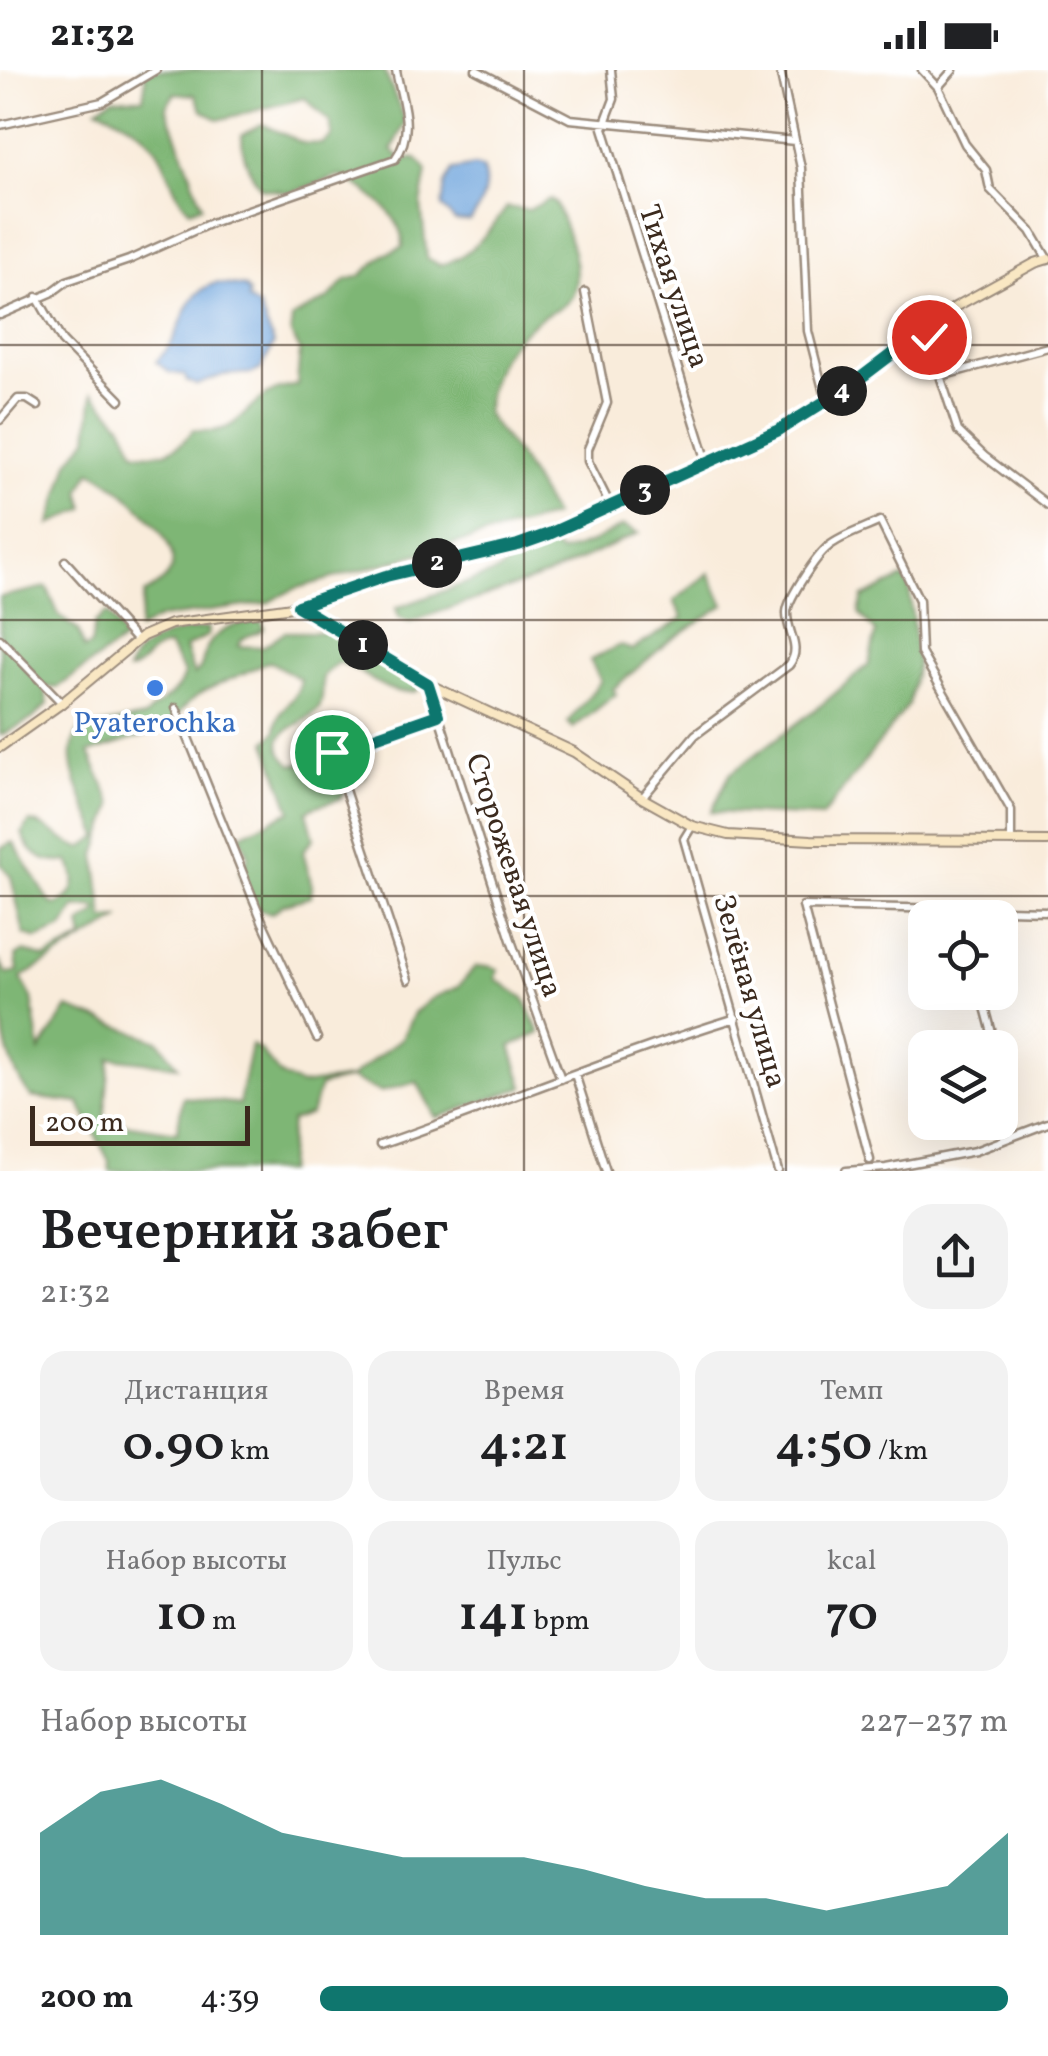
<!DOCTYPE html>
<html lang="ru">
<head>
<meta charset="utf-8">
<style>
	:root { --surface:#fff; --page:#f2f2f2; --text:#202124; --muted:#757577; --accent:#0f766e }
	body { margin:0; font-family:Vollkorn,serif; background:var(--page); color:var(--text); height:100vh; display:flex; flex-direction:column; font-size:38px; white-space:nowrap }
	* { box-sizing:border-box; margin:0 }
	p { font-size:32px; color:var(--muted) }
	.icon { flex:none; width:55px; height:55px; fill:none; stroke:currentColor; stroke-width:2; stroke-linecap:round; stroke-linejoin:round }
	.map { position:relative; height:1101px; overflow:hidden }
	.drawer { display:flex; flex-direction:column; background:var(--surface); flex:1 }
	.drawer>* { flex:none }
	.buttons { position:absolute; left:908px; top:830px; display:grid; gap:20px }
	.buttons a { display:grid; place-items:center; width:110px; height:110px; border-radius:20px; background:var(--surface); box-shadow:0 10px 40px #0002; font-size:50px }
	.scale { position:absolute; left:30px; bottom:25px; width:220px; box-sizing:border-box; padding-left:10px; border:5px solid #3b2a1e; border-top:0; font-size:28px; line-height:35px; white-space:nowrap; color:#3b2a1e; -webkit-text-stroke:8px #fff; paint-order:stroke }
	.pin { position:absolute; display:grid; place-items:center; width:85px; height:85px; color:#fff; margin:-42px; border:5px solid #fff; border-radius:50%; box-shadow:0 2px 10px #0007 }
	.km { position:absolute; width:50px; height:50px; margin:-25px; border-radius:50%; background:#222; color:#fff; font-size:28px; line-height:50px; text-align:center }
	.round { display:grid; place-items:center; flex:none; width:105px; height:105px; border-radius:30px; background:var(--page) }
	.headline { display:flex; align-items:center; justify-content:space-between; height:170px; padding:0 40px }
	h1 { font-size:55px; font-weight:600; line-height:75px }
	.figures { display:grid; grid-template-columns:repeat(3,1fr); gap:15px; height:170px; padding:10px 40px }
	.figures div { display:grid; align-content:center; border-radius:25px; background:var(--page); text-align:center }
	.figures b { font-size:50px; font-weight:600 }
	.figures small { font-size:28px; font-weight:400 }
	.figures p { font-size:28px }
	.chart { height:280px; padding:20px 40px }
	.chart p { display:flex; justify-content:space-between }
	.chart svg { width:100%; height:180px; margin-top:10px; fill:var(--accent); opacity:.7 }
	ul { padding:0 40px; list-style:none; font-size:32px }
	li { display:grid; grid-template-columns:160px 120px 1fr; align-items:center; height:75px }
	li i { height:25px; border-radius:12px; background:var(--accent) }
	.status { display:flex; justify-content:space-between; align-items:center; height:70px; padding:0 50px; background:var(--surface); direction:ltr }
	.status svg { height:28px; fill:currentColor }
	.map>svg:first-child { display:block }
</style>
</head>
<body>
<div class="status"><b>21:32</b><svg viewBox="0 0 49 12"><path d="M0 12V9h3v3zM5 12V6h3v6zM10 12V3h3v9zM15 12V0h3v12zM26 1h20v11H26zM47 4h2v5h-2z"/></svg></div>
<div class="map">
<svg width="1048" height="1101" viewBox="0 0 1048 1101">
	<rect width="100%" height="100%" fill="#fff"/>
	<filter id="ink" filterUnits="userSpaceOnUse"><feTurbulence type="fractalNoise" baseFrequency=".01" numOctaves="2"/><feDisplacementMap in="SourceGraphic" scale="20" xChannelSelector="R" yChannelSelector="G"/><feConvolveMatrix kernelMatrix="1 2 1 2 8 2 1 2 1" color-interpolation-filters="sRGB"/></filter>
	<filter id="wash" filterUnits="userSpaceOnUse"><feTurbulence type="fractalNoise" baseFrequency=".0048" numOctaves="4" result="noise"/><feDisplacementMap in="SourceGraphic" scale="40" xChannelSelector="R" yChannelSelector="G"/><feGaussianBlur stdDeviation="2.25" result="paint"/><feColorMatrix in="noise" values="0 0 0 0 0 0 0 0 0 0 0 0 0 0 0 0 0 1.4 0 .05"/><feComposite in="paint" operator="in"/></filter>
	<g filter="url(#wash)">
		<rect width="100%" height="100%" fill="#f9ecdb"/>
		<path fill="#7eb674" stroke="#5c7049" stroke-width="2.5" d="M141 0H384L406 52 392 80 401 88 417 89 427 101 421 135 427 188 440 195C469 189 490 160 507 137L528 140 550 129 556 134C566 160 583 196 573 224 568 237 552 240 542 247 505 273 489 300 486 344L520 388 554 446 294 519 267 533 160 548 138 560 144 524C155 517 170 510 172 496 178 465 116 412 91 401L80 421 85 438 50 455 69 392 88 368 93 323 122 355 135 382C159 387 179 381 193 360 242 367 238 339 274 321 281 318 290 317 297 315L300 280 291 264 292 248 329 228 346 210 360 206 384 185 403 177C403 144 367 120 340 106L291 123 261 118C248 100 242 87 242 65L262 54 303 73 322 74 332 66 330 52 305 28 218 50 202 40 195 25 175 23 166 37 202 135 190 140C174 126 170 103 160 85 147 60 122 49 97 38L113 28H143L146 8Z
			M623 456 639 463 548 505 410 552 399 548 396 538 500 501 520 483 547 470 560 483 588 474Z
			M709 503 724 535 668 572 613 619 616 624 573 658 568 652 601 611 590 590 620 575 632 580 683 548 674 531Z
			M903 508 909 514 917 593 909 634 822 747 711 742 730 704 825 632 869 594 876 562 859 543 863 527Z
			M47 517 59 546 78 560 84 579 91 575 95 553 107 543 125 569 57 618 44 617 48 634 32 649 0 666V527Z
			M261 551 264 558C255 567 243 563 238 576L263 577 284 562H330L421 615 417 621C382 628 367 599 338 592L323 606C322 615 324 630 319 638 307 657 255 660 292 695L326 690 352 679C364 684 368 694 365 707L347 717 340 729 313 737 307 742 314 768 303 781 312 816 311 827 284 834 272 843 259 840 249 830 240 802 249 786 240 765 291 741 266 672 276 662C277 634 297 634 301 610L271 592 264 593C232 613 187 617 172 657L89 683 113 735 96 785 104 849 121 848 21 908 32 928 40 981 68 938 159 971 178 996 110 988 104 1051 177 1062 183 1027 239 1034 251 975 260 980 280 1005 300 1015 350 1008 402 968 414 943 432 928 458 917 475 897 488 896 498 899 496 909 524 928 540 963 511 976 524 1017 436 1048 417 1012 380 1022 350 1008 320 1016 311 1044 291 1051 287 1101H110L109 1091 79 1033 31 1027C0 987 0 941 0 892L7 904 18 902 16 886 24 881 45 888 83 869 80 854 98 842 94 837 75 838 63 858 37 869 24 864 11 807 1 794V778L13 772 50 832 56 835C76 826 79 811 69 791 45 795 30 786 22 763L30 752C49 754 62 774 82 778L99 767C88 737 56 686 81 659L145 647C158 630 179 627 184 603L168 576C147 579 145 597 128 601 136 570 180 560 208 558V565L185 578 194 605C204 597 201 594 205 583 212 560 240 551 261 551Z"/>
		<path fill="#6fa5dd" stroke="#55687e" stroke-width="2.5" d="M474 96 482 98C490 116 482 136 470 151H455L442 137 445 114 453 100Z
			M216 213 245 217 249 223 248 230 259 237 274 274 261 299 253 303 223 305 197 315 187 311 184 305 169 302 156 292C161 286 168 279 172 272 185 249 186 222 216 213Z"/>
	</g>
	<g filter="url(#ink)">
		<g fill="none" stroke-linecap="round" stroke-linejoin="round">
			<defs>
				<path id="street" d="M476 0 570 49 795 71
					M611 0 614 29 603 58 707 392
					M780 0 801 98 808 261 826 331
					M922 0 938 17 965 74 986 100 990 119 1031 161 1048 190
					M938 17 953 0
					M0 55 102 32 156 0
					M585 222 607 333 588 379V391L610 435
					M37 227 62 271 120 330
					M0 245 51 223 67 211 129 190 211 153 395 89C416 60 401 31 396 0
					M925 259 958 361 984 386 1048 435
					M941 306 1048 277
					M0 350 18 329H27L38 336
					M65 491 137 571
					M0 569 62 633
					M429 615 512 873 561 1009
					M176 638 263 853 317 968
					M642 728 695 665 789 595C803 577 786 562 787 542 788 528 817 485 829 476 843 465 864 459 880 451L919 530 921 583 1011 740V771
					M692 756 684 769 778 1101
					M408 910 332 681 438 645
					M981 922 996 978
					M1000 992 1004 1007
					M575 1004 606 1101
					M380 1075C499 1034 615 985 736 948
					M870 1090 803 836 1048 841
					M846 1101 886 1098 975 1081 1048 1053"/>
				<path id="secondary" d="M299 536 428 614 574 682 642 728 692 756 728 765 811 770 1048 771
					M0 677 62 633 143 566 171 554 299 536 386 506 518 475 743 377 779 359 835 325 955 237 1035 193 1048 189"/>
			</defs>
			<use href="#street" stroke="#9a8b7c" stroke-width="11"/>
			<use href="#secondary" stroke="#9a8b7c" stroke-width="12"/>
			<use href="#street" stroke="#fff" stroke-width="6"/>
			<use href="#secondary" stroke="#f9e7c3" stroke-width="8"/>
		</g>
	</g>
	<g fill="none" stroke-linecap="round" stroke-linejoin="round" filter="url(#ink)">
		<defs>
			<path id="route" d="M332 682 438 645 428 614 298 536 386 506 518 475 549 464 779 360 850 316 925 259 929 267"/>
		</defs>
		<use href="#route" stroke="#fff" stroke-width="20"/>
		<use href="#route" stroke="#0f766e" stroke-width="12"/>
	</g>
	<path fill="none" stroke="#3b2a1e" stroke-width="2.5" stroke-opacity="0.55" d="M262 0V1101M524 0V1101M786 0V1101M0 275H1048M0 550H1048M0 826H1048"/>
	<circle fill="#3f7fe0" stroke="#fff" stroke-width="4" cx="155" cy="618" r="10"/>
	<g text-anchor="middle" stroke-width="8" stroke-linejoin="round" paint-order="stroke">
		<g font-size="30" fill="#3b2a1e" stroke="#fff">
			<text transform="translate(675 216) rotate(72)" y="10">Тихая улица</text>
			<text transform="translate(515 805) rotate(72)" y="10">Сторожевая улица</text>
			<text transform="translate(751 921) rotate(74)" y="10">Зелёная улица</text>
		</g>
		<g font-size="30" fill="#366cbe" stroke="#fff">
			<text x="155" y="662">Pyaterochka</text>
		</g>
	</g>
</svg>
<div class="buttons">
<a><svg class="icon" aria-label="locate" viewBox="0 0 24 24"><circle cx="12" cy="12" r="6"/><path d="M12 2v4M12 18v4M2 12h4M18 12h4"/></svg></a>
<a><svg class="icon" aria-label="layers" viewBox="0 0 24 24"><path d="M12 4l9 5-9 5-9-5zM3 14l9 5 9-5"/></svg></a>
</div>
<div class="scale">200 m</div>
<div class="pin" style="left:332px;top:682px;background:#1e9e55"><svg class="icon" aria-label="arrive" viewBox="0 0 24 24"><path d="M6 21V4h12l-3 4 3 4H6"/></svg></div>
<div class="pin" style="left:929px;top:267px;background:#d93025"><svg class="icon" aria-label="check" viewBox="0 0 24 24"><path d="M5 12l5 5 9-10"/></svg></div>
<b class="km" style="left:363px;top:575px">1</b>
<b class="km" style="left:437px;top:493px">2</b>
<b class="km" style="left:645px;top:420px">3</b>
<b class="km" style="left:842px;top:321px">4</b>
</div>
<section class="drawer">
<div class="headline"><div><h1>Вечерний забег</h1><p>21:32</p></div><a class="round"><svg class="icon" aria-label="share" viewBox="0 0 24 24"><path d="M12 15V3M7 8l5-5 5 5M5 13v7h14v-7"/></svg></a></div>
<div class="figures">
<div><p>Дистанция</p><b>0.90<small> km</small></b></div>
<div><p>Время</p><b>4:21</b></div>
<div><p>Темп</p><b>4:50<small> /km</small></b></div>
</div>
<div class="figures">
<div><p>Набор высоты</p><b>10<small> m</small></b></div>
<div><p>Пульс</p><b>141<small> bpm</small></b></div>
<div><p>kcal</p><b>70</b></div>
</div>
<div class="chart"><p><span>Набор высоты</span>227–237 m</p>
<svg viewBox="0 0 160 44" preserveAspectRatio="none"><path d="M0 44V19L10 9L20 6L30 12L40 19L50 22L60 25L70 25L80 25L90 28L100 32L110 35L120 35L130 38L140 35L150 32L160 19V44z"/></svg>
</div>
<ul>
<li><b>200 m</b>4:39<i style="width:100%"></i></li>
</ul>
</section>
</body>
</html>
